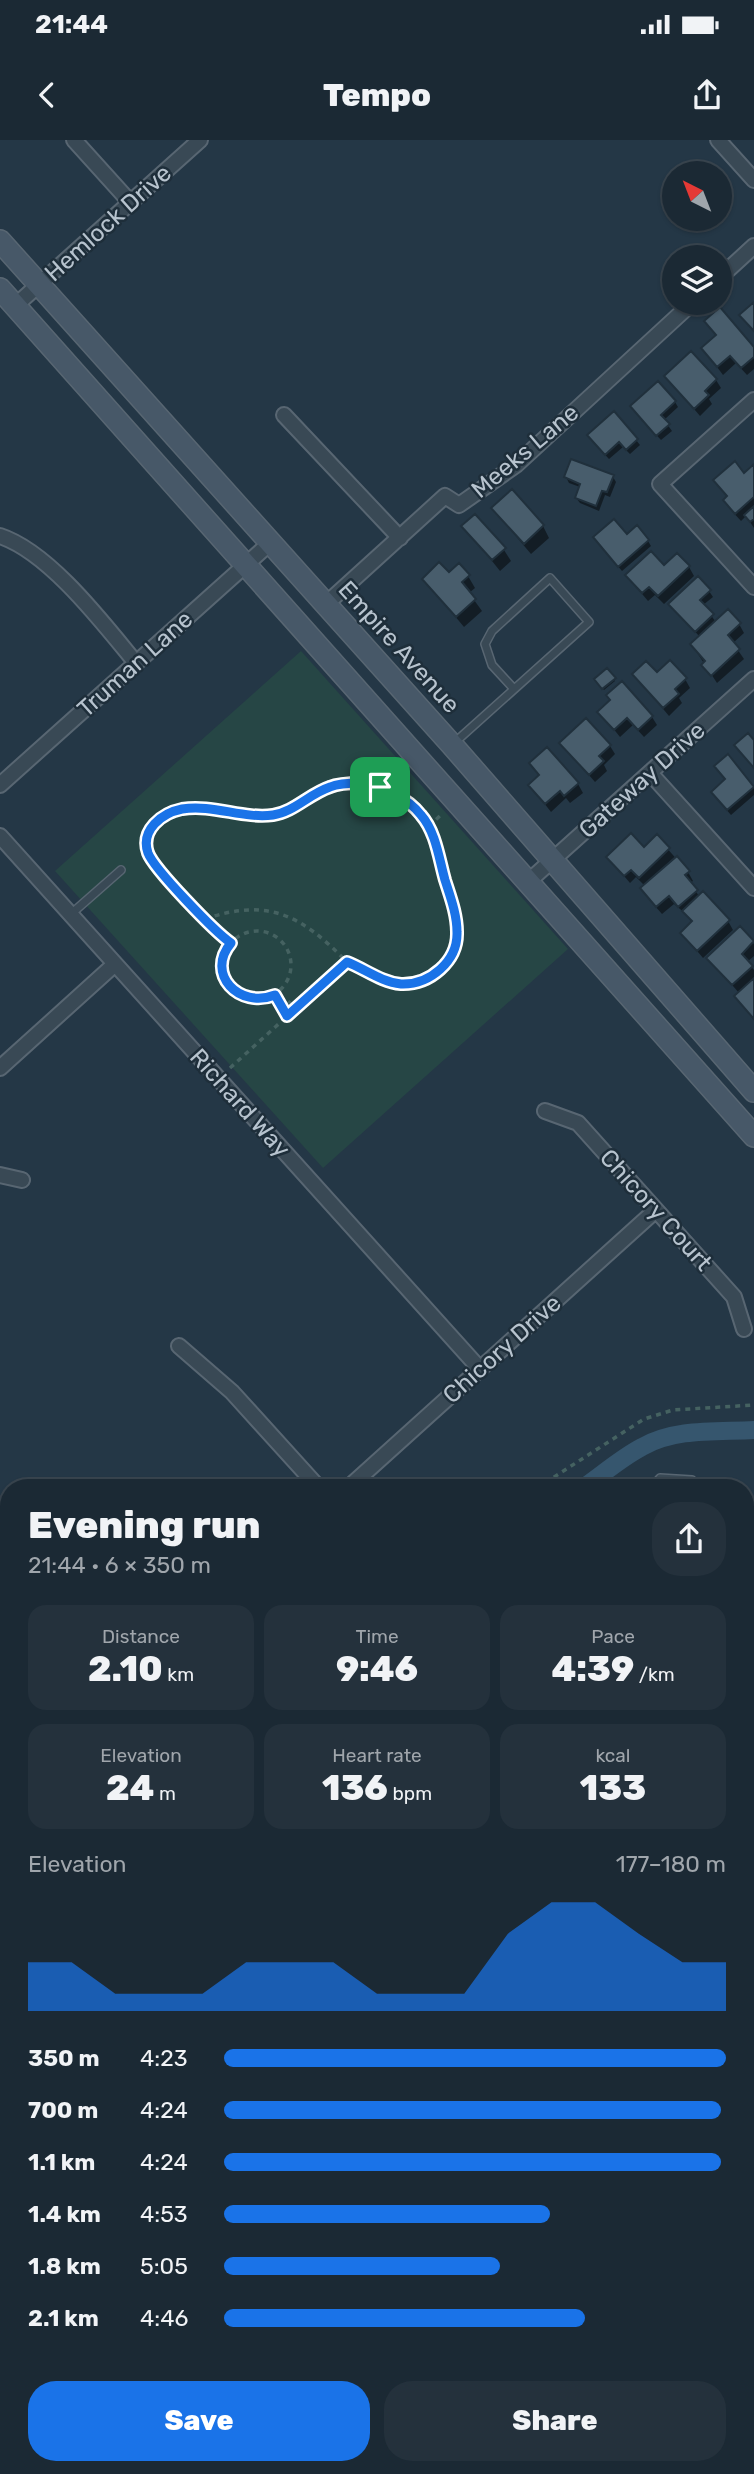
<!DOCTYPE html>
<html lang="en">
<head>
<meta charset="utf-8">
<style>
	:root { --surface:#1b2934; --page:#24313c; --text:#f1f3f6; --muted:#a0a6ac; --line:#39454f; --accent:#1a73e8 }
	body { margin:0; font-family:Rubik,sans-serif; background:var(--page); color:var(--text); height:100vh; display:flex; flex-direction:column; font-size:26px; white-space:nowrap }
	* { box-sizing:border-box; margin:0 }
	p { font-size:23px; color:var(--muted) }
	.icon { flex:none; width:38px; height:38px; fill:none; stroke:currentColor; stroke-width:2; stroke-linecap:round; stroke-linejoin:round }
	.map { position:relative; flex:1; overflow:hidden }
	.panel { position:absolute; left:0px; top:1339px; width:754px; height:996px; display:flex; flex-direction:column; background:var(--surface); border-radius:28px 28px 0 0; box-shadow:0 2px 5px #0004,0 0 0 2px var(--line) }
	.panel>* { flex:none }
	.needle { width:46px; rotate:318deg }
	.fabs { position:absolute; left:662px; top:21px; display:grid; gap:14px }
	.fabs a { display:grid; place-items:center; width:70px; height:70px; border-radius:50%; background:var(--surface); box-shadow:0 2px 5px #0004,0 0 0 2px var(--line); font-size:35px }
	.pin { position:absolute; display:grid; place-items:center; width:60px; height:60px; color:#fff; margin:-30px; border-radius:14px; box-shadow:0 4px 10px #0006 }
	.round { display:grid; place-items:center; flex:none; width:74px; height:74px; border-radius:28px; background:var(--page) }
	.head { display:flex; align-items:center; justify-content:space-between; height:119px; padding:0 28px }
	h1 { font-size:38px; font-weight:800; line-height:52px }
	.figures { display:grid; grid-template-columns:repeat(3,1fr); gap:10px; height:119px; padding:7px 28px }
	.figures div { display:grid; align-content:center; border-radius:18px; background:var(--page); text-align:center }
	.figures b { font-size:35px; font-weight:800 }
	.figures small { font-size:19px; font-weight:400 }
	.figures p { font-size:19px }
	.chart { height:196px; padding:14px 28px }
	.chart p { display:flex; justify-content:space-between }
	.chart svg { width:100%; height:126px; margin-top:7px; fill:var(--accent); opacity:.7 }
	.cta { display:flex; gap:14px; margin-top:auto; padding:14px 28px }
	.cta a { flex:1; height:80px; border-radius:28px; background:var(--accent); color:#fff; font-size:28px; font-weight:800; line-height:80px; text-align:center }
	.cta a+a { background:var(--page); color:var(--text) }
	ul { padding:0 28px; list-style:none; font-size:23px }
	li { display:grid; grid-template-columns:112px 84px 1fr; align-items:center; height:52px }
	li i { height:18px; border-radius:9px; background:var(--accent) }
	.status { display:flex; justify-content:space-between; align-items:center; height:49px; padding:0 35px; background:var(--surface); direction:ltr }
	.status svg { height:19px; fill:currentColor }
	header { display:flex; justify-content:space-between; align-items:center; height:91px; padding:0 28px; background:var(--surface); font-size:32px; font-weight:800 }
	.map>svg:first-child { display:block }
</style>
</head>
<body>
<div class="status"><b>21:44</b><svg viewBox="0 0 49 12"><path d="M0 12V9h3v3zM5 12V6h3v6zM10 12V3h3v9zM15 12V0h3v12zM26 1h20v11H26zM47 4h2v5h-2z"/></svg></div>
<header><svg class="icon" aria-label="back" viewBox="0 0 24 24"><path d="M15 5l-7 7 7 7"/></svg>Tempo<svg class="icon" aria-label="share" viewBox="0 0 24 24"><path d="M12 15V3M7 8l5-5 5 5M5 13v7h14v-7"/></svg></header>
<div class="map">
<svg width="754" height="2334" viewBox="0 0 754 2334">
	<rect width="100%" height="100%" fill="#243746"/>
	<path fill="#264645" d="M301 511 568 809 323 1028 55 731Z"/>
	<path fill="#0007" d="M706 181 754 210V229L747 235 736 223 723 235 703 208 716 196Z
		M666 236 716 240 721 248 709 259 712 264 700 276Z
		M675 262 678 267 664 280 672 291 661 300 635 272Z
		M636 300 640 305 630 314 623 307 609 319 592 301Z
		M754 326V388L746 376 741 381 730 369 725 360 728 358 715 340 744 335Z
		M566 337H613L616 342 610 357 605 355 599 371 580 363 576 358 580 347 569 343Z
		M493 369 543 386 549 398 531 414Z
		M464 386 504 410 511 421 500 431Z
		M627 396 648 401 651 406 622 431 598 403Z
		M664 427H689L694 436 664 464 655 455 648 461 627 436Z
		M449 435 468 436 475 448 469 453 482 471 464 487 424 439Z
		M709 451 713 457 703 465 716 482 739 484 744 493 733 503 744 519 717 543 692 505 700 497 674 469Z
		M607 530 615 541 604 550 597 542Z
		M634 534 685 539 690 548 679 558 682 563 669 576Z
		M600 572 652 577 657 585 644 597 633 585 620 597Z
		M561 603 610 606 615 614 604 625 607 631 595 642Z
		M728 616 754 646V655L731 675 716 658 727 641Z
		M531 623 578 644 583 653 570 663 566 658 551 672 530 645 540 637Z
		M657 697 688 732 693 741 690 743 699 756 728 781 733 790 703 818 682 793 692 783 686 774 674 764 662 774 647 757 642 749 645 746 636 737 630 743 608 717 644 709Z
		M740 789 754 804V816L747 822 754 830V880L741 864 736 856 739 853 709 818Z"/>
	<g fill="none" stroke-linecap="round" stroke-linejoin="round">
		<path stroke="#36566e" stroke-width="18" d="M583 1348C603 1334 621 1318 642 1307 675 1288 717 1292 754 1290
			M0 2137 9 2129"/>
	</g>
	<path fill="#485d6c" stroke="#20303c" stroke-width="2" d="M754 162V191L739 175Z
		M720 167 754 207V217L741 228 730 216 717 227 701 208 716 195 704 181Z
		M691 211 717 239 705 251 709 255 694 269 664 236Z
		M658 241 676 261 661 275 670 284 656 296 630 266Z
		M614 271 638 299 626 310 619 302 605 315 587 295Z
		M571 319 614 335 607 352 602 351 596 366 575 358 580 344 564 337Z
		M735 321 744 333 754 324V357L735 374 723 360 727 356 713 340Z
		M512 349 544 385 524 404 491 368Z
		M754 366V379L750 382 744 375Z
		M475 374 506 408 492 420 461 386Z
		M614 379 627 394 637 385 649 400 618 427 593 397Z
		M651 411 664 425 677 413 690 426 658 456 649 447 642 453 625 435Z
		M439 422 449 432 459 423 470 435 462 442 476 459 456 477 422 439Z
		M698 436 711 450 700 460 714 474 695 492 668 464Z
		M728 469 741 483 728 495 740 509 711 536 701 525 705 521 690 504Z
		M670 520 687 538 675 549 679 554 663 568 632 534 646 521 657 532Z
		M607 528 616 538 602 549 594 539Z
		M622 541 653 576 638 590 627 578 614 590 597 572 610 560 606 555Z
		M586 578 611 605 599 616 604 621 589 635 559 603Z
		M748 593 754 600V628L734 605Z
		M547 607 579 643 564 656 560 651 545 664 528 645 539 635 529 623Z
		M728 614 754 647 727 670 711 652 725 639 714 626Z
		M631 693 644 707 657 694 670 708 639 738 631 730 624 736 606 717Z
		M677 716 690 731 685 735 698 750 678 767 669 756 656 767 640 748Z
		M703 751 730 780 697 811 680 793 692 781 682 771Z
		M740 786 754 801 742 814 753 826 732 845 706 818Z
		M754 838V879L734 856Z"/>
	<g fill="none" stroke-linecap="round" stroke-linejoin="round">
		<defs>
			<path id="service" d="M453 604 589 482 550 438 492 491 485 504 492 525 514 549
				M71 774 121 730
				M651 1348 660 1338 692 1340
				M746 1399 754 1391
				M751 1457 754 1461
				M746 1482 754 1477
				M746 2150 754 2159
				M0 2204 9 2196
				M746 2246 754 2237
				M746 2310 754 2319"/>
			<path id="minor" d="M74 0 130 62
				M718 0 754 40
				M719 138 754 106
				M15 166 200 0
				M754 260 660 344 754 447
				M284 275 400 398
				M0 396C49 412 103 483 136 523
				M325 465 445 356 459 365 516 325 692 163
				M650 633 754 748
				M0 645 270 403
				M0 696 480 1229
				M529 741 754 539
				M0 928 115 824
				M545 971 578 983 734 1157 744 1189
				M0 1035 22 1040
				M179 1206 232 1252 319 1348
				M348 1348 656 1070
				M0 1661 9 1653
				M0 1674 9 1684"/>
			<path id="secondary" d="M0 101 452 605 754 951
				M0 149 754 996
				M746 1553 754 1546
				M746 1609 754 1601
				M152 2334 155 2326
				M194 2334 196 2326"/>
		</defs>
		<use href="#service" stroke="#586672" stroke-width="10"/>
		<use href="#minor" stroke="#586672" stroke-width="18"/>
		<use href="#secondary" stroke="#586672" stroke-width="24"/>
		<path stroke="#456261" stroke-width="3.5" stroke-dasharray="5 5" stroke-linecap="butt" d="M205 779C269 757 302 776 347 822
			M223 825a34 34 0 1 1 68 0a34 34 0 1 1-68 0Z
			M231 802C212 790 198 770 182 753 157 725 119 689 179 670 207 661 240 677 269 675 291 673 307 656 327 648 364 632 409 654 429 686
			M274 855 282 863 286 859 295 868
			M282 863 278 866 287 876
			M230 928 347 822C360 828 373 837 387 841 423 851 456 827 457 790L429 686 443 673
			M537 1348 644 1279 673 1270 754 1265
			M0 2107 9 2099"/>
		<use href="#service" stroke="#394955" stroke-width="7"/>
		<use href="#minor" stroke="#394955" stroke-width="14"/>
		<use href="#secondary" stroke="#475868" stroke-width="21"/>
	</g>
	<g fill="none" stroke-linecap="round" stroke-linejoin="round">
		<defs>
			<path id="route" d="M361 643C384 648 406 656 421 675 436 692 439 719 445 740 450 756 457 774 457 792 458 821 430 845 401 844 381 842 365 829 347 822L287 876 275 855C239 869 205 834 231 803 215 792 154 729 148 713 140 690 162 673 182 669 213 664 243 679 273 675 294 672 309 654 330 647 339 643 351 643 361 643Z"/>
		</defs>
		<use href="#route" stroke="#fff" stroke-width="14"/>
		<use href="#route" stroke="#1a73e8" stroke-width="9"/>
	</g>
	<g text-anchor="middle" stroke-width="5" stroke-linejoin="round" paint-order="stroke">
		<g font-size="24" fill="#b7c3ce" stroke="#1e2e3a">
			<text transform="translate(108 83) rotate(-42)" y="8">Hemlock Drive</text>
			<text transform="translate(525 311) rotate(-40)" y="8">Meeks Lane</text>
			<text transform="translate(399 507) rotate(48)" y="8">Empire Avenue</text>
			<text transform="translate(135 524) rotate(-42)" y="8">Truman Lane</text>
			<text transform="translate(642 640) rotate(-42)" y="8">Gateway Drive</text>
			<text transform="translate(240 963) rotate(48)" y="8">Richard Way</text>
			<text transform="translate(656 1070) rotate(48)" y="8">Chicory Court</text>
			<text transform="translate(502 1209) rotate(-42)" y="8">Chicory Drive</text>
		</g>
	</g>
</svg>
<div class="fabs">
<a><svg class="needle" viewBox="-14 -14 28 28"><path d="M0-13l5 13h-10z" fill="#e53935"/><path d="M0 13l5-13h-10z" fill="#a0a6ac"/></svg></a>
<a><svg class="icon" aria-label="layers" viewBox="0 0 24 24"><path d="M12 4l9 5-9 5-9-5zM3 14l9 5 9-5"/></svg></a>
</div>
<div class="pin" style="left:380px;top:647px;background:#1e9e55"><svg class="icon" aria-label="arrive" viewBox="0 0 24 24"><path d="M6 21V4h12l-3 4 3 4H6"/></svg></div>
<section class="panel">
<div class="head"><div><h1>Evening run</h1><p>21:44 · 6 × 350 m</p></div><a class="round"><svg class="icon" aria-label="share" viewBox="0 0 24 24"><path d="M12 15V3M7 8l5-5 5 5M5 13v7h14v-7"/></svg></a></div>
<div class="figures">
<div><p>Distance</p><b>2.10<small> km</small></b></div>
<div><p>Time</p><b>9:46</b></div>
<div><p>Pace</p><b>4:39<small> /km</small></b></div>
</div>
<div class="figures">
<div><p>Elevation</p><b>24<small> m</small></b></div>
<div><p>Heart rate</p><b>136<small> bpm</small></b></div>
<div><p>kcal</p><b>133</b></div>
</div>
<div class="chart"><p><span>Elevation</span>177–180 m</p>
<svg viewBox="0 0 160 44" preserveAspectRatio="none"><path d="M0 44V27L10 27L20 38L30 38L40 38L50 27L60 27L70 27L80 38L90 38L100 38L110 17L120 6L130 6L140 17L150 27L160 27V44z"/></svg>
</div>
<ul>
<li><b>350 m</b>4:23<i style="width:100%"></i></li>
<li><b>700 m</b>4:24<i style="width:99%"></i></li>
<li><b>1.1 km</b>4:24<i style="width:99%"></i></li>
<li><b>1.4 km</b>4:53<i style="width:65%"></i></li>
<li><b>1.8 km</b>5:05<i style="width:55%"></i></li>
<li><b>2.1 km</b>4:46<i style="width:72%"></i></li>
</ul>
<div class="cta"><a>Save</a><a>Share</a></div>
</section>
</div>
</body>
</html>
